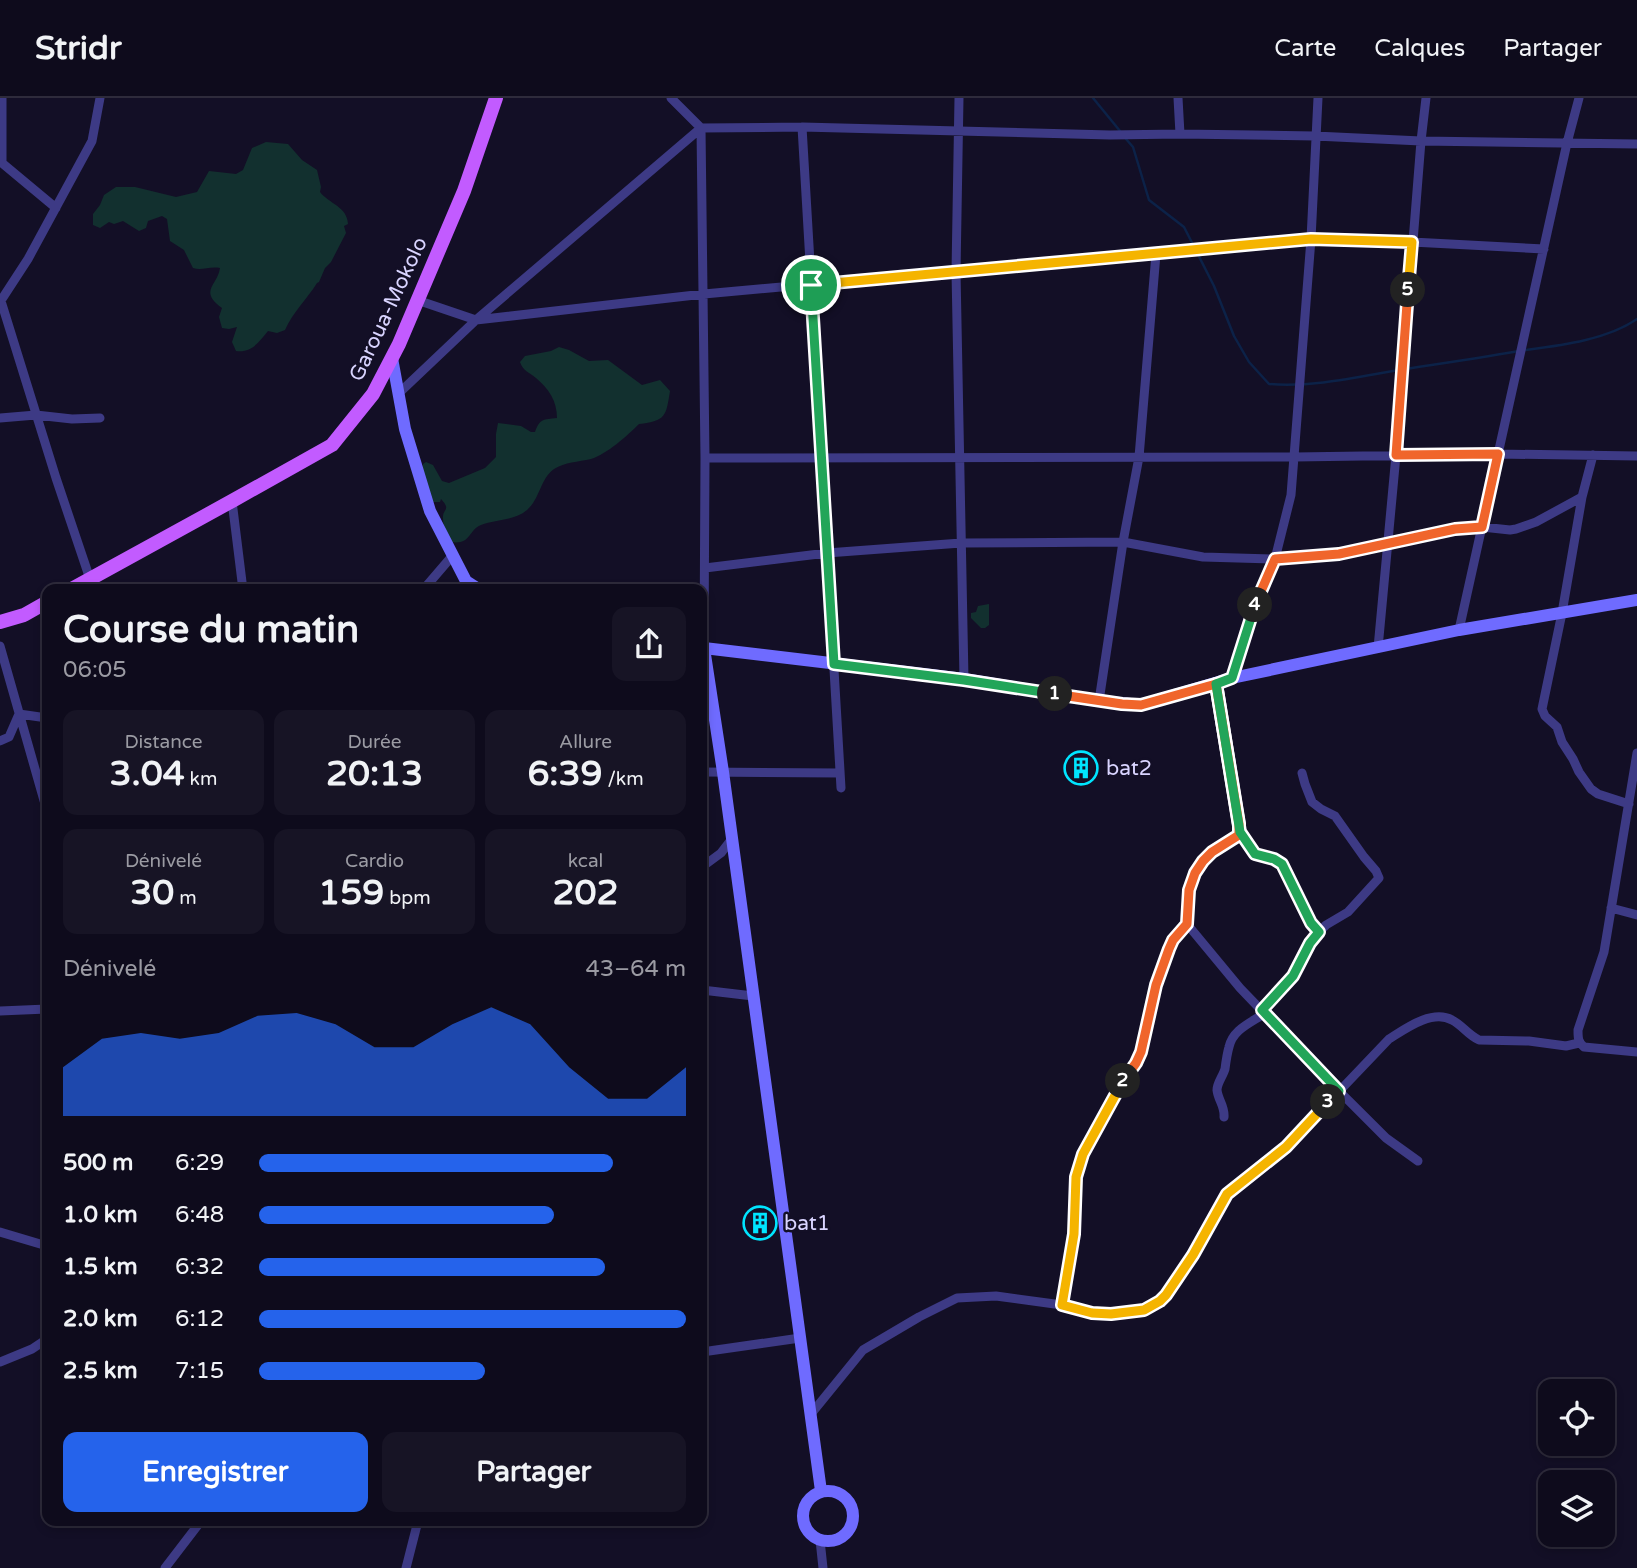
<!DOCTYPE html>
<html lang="fr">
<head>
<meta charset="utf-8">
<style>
	:root { --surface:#0e0b1c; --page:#171425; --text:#f1f3f6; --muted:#9b9ba3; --line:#2e2b3b; --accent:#2563eb }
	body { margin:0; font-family:"Varela Round",sans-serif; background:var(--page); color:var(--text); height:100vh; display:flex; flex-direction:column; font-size:26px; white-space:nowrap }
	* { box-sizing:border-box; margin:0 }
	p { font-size:23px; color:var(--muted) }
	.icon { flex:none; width:38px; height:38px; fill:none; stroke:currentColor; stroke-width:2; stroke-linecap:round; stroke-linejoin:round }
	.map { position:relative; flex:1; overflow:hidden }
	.panel { position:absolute; left:42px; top:486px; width:665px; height:942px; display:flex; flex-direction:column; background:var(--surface); border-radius:14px; box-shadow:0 4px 10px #0003,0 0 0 2px var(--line) }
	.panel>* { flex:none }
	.tools { position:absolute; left:1538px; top:1281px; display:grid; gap:14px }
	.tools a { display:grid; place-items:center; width:77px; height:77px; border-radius:14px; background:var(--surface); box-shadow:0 4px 10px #0003,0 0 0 2px var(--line); font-size:35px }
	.pin { position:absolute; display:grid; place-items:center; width:60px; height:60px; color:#fff; margin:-30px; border:4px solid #fff; border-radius:50%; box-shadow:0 2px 7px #0007 }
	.km { position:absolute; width:35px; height:35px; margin:-18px; border-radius:50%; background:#222; color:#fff; font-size:19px; line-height:35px; text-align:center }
	.round { display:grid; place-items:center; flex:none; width:74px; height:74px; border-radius:14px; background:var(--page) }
	.headline { display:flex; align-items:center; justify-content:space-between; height:119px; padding:0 21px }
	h1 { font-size:38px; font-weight:700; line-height:52px }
	.stats { display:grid; grid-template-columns:repeat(3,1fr); gap:10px; height:119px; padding:7px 21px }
	.stats div { display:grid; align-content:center; border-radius:14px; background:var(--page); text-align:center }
	.stats b { font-size:35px; font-weight:700 }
	.stats small { font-size:19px; font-weight:400 }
	.stats p { font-size:19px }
	.chart { height:196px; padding:14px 21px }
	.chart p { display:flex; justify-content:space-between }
	.chart svg { width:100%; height:126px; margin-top:7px; fill:var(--accent); opacity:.7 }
	.cta { display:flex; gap:14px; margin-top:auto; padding:14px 21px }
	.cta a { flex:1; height:80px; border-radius:14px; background:var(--accent); color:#fff; font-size:28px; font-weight:700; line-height:80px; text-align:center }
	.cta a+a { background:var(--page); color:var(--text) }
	ul { padding:0 21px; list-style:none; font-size:23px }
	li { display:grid; grid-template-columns:112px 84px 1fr; align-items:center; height:52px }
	li i { height:18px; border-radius:9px; background:var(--accent) }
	header { display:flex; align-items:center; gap:42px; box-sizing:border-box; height:98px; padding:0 35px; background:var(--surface); border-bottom:2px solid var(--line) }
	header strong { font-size:33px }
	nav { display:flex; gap:38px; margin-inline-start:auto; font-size:24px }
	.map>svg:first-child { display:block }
</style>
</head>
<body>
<header>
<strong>Stridr</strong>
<nav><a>Carte</a><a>Calques</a><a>Partager</a></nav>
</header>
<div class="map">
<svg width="1637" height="1470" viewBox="0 0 1637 1470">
	<rect width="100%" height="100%" fill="#130f26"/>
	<path fill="#12302f" d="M266 44 288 46 302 62 317 72 321 89 320 94C329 106 347 108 348 126L344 128 346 135 331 164 325 170 319 184 317 185C307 201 293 214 285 232L277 235 268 233C259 244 252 255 236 253L232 244 237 229 229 231 222 230 219 219 222 210C198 193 218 187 220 170 209 168 202 173 193 170L184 152 170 143 167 121 162 118 148 123 146 130 139 133 123 123 114 126 109 124 100 130 93 127V116L100 107 104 97 116 89H135L176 99 197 94 209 73 236 76 243 72 252 50Z
		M559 249 569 252 589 263 608 262 642 287 660 282 670 293C666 318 666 323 639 326 627 338 607 356 591 361 578 364 565 364 554 371 540 381 540 401 527 412 514 423 496 421 481 427 467 433 472 447 450 444 448 437 443 429 443 421 442 410 452 413 441 401L440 404H432L422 376 423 366 426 364 433 367 442 383 449 385 485 370 496 359V336L498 325 521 328 531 334H535C540 320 543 322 557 320 557 303 549 291 536 280 529 274 523 273 520 264L525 258 551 253Z
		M989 506V527L985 530H981L971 520V515L976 514 978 508Z"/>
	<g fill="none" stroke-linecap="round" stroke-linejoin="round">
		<path stroke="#0c2248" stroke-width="2.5" d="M1093 0 1120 33
			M1126 41 1133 49 1149 102 1184 129 1214 188 1234 238 1249 264 1269 286C1319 290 1369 276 1418 269 1452 264 1485 259 1519 253 1556 248 1605 243 1637 221"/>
		<path stroke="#3d3a85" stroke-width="9" d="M2 0V65L56 110
			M671 0 701 30 705 360 704 550
			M959 0 956 174 964 581
			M1178 0 1180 36
			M802 29 841 690
			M417 202 476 222 704 196 1311 141 1412 144 1544 151
			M1 203 56 380 90 481
			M0 204 28 161 92 43 100 0
			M398 296 476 222 701 30 802 29 1110 37 1180 36 1315 38 1421 43 1637 46
			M0 320 36 317 72 321 100 320
			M1593 357 1582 399 1562 515 1542 611 1545 618 1557 629 1562 644 1573 661 1579 674 1591 691 1598 696 1629 706
			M705 360 1295 359 1498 356 1637 358
			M232 403 243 492
			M705 470 827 455 961 445 1123 444 1203 459 1275 461 1314 459 1368 451 1455 431 1482 429 1510 432 1516 431 1536 424 1582 399
			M423 492 453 457
			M1459 532 1567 45 1579 0
			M0 548 47 713
			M1378 550 1396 357 1421 43 1426 0
			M1232 580 1252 515 1275 461 1291 397 1311 141 1318 0
			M1099 603 1123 444 1139 359 1156 156
			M0 643 9 639 19 616 47 620
			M1637 655 1604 854 1578 932C1578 940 1578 944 1584 949L1637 954
			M702 674 840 675
			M1239 734 1255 756 1274 761 1282 766 1311 825 1319 834
			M702 769 721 755 731 742
			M1611 810 1637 817
			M1187 826 1240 890 1339 993 1386 1040 1418 1063
			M702 892 753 898
			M1262 912 1293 878 1310 845 1319 834 1326 827 1348 814 1379 780 1376 773 1364 759 1335 718 1321 711 1312 704 1305 686 1302 675
			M0 913 47 911
			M1224 1019C1225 1008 1218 1002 1217 992 1217 985 1223 978 1225 971 1226 963 1227 956 1229 949 1233 931 1251 925 1265 915
			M0 1134 47 1148
			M1062 1207 1074 1136 1076 1078 1083 1056 1126 978 1136 965 1141 954 1156 887 1169 851 1173 842 1187 826 1189 792 1195 775 1212 754 1239 737V726L1216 586
			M702 1254 800 1240
			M0 1264 32 1251 47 1241
			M811 1316 863 1252 919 1219 957 1200 996 1198 1062 1207 1092 1215 1131 1214 1144 1212 1153 1208 1166 1197 1193 1157 1227 1096 1286 1049 1389 941C1405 931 1432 911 1452 922 1462 927 1468 937 1479 942L1529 943 1566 948 1579 945
			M820 1442 823 1470
			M165 1470 201 1423
			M406 1470 418 1423"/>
		<path stroke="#6f6bff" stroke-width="12" d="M392 260 405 331 430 413 466 483 480 492
			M702 549 704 550 723 674 821 1393
			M704 550 964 581 1099 603 1141 607 1232 580 1459 532 1637 502
			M803 1418a25 25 0 1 1 50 0a25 25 0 1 1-50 0Z"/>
		<path stroke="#c25bff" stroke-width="14" d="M70 492 232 403 332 347 373 296 399 246 464 93 496 0
			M0 524 24 517 47 504"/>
	</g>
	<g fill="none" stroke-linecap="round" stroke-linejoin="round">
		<defs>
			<path id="split-1" d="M811 187 834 566 964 582 1055 596"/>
			<path id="split-2" d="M1055 596 1122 606 1141 607 1216 586 1239 726V737L1212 754 1203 763 1195 775 1189 792 1187 826 1173 842 1169 851 1156 887 1141 954 1136 965 1123 983"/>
			<path id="split-3" d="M1123 983 1083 1056 1076 1079 1074 1136 1062 1207 1092 1215 1111 1216 1144 1212 1160 1203 1166 1197 1193 1157 1227 1096 1286 1049 1328 1004"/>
			<path id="split-4" d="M1255 507 1232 580 1216 586 1240 734 1255 756 1274 761 1282 766 1311 825 1319 834 1310 845 1293 878 1262 912 1339 993 1328 1004"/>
			<path id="split-5" d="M1255 507 1275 461 1339 456 1455 431 1482 429 1498 356 1396 357 1408 192"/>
			<path id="split-6" d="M811 187 1311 141 1412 144 1408 192"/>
		</defs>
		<use href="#split-1" stroke="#fff" stroke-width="14"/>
		<use href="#split-2" stroke="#fff" stroke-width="14"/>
		<use href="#split-3" stroke="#fff" stroke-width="14"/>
		<use href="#split-4" stroke="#fff" stroke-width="14"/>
		<use href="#split-5" stroke="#fff" stroke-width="14"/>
		<use href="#split-6" stroke="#fff" stroke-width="14"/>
		<use href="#split-1" stroke="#22a559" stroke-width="9"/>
		<use href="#split-2" stroke="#f0652b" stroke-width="9"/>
		<use href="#split-3" stroke="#f5b400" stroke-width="9"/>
		<use href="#split-4" stroke="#22a559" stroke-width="9"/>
		<use href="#split-5" stroke="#f0652b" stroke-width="9"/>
		<use href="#split-6" stroke="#f5b400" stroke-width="9"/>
	</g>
	<defs>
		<symbol id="building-ring" viewBox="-11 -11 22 22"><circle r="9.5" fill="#130f26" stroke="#00e5ff" stroke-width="1.5"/><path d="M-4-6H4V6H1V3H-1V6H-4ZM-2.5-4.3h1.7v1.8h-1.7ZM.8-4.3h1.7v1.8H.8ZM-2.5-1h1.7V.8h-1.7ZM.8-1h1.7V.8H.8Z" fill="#00e5ff"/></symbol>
	</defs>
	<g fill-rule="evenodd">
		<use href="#building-ring" x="1062" y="651" width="38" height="38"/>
		<use href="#building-ring" x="741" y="1106" width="38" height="38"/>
	</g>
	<g text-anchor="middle" stroke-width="5" stroke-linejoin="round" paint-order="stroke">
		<g font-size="21" fill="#d9d4ff" stroke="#130f26">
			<text transform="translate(388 211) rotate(-65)" y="7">Garoua-Mokolo</text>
		</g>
		<g font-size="21" fill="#d9d4ff" stroke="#130f26" text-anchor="start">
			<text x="1106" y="677">bat2</text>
			<text x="784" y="1132">bat1</text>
		</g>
	</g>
</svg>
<div class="tools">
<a><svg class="icon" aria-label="locate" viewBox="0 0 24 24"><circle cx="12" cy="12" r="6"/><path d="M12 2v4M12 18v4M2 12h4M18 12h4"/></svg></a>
<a><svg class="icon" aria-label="layers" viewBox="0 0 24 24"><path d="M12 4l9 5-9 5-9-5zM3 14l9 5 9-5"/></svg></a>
</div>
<div class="pin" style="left:811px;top:187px;background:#1e9e55"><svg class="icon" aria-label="arrive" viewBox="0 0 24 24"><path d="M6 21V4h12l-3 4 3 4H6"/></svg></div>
<b class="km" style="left:1055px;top:596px">1</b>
<b class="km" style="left:1123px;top:983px">2</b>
<b class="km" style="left:1328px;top:1004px">3</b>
<b class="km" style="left:1255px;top:507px">4</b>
<b class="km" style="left:1408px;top:192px">5</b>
<section class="panel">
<div class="headline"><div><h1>Course du matin</h1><p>06:05</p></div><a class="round"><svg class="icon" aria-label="share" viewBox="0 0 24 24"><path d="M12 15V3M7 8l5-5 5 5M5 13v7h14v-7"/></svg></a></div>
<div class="stats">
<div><p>Distance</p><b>3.04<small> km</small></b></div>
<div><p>Durée</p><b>20:13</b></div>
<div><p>Allure</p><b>6:39<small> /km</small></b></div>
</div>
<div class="stats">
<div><p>Dénivelé</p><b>30<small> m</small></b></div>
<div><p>Cardio</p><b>159<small> bpm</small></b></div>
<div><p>kcal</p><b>202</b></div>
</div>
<div class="chart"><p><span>Dénivelé</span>43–64 m</p>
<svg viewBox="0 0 160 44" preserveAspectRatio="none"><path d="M0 44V27L10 17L20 15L30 17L40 15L50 9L60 8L70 12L80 20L90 20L100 12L110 6L120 12L130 27L140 38L150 38L160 27V44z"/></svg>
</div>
<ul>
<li><b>500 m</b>6:29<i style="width:83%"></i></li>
<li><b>1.0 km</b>6:48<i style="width:69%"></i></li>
<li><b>1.5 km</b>6:32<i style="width:81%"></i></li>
<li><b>2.0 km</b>6:12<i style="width:100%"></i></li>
<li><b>2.5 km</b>7:15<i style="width:53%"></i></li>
</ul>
<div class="cta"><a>Enregistrer</a><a>Partager</a></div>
</section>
</div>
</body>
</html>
